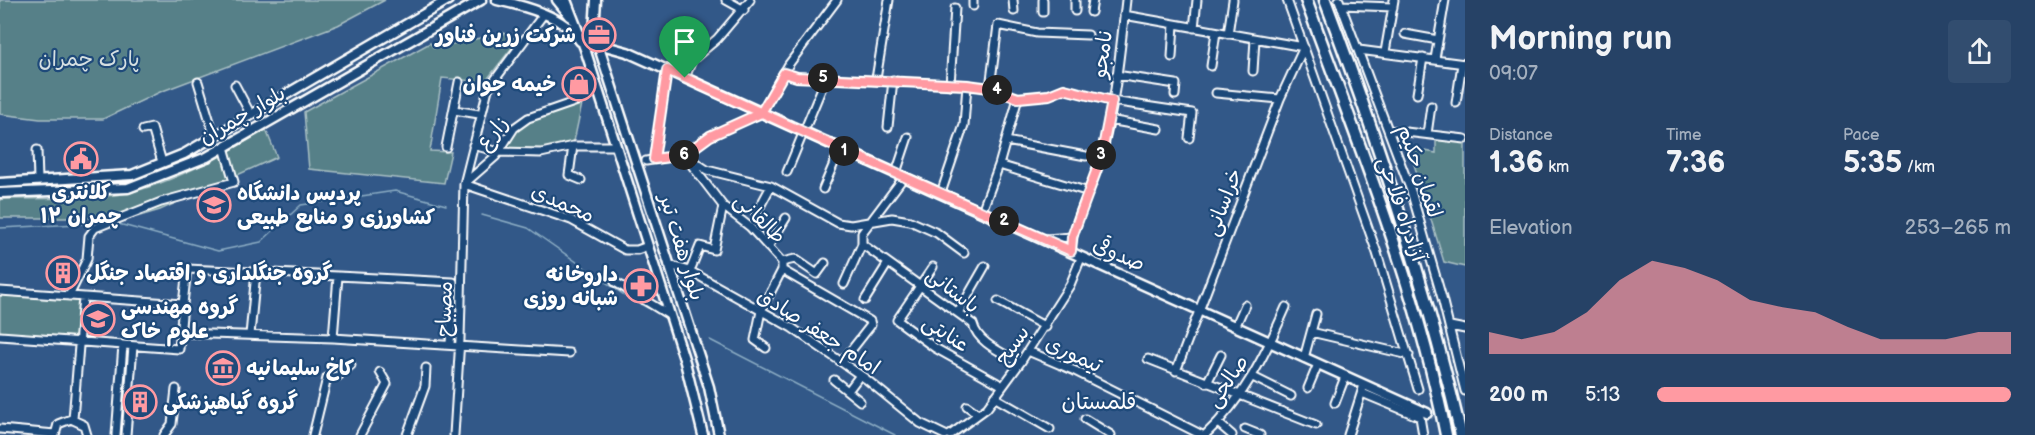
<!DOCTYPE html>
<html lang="en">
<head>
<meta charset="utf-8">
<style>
	:root { --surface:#264266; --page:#324d6f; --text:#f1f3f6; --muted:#a4b0bf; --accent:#ff9aa2 }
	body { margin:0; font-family:"Balsamiq Sans","Playpen Sans Arabic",sans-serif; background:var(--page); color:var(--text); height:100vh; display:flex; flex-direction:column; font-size:22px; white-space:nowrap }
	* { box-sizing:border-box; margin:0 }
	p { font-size:20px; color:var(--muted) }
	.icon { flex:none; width:33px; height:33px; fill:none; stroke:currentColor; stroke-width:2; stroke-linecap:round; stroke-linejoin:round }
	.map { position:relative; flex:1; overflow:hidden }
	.drawer { display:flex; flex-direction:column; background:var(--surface); width:570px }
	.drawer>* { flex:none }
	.pin { position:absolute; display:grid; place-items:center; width:51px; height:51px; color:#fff; margin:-62px -26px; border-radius:50% 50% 50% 0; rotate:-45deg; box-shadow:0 0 6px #0007 }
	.pin .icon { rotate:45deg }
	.km { position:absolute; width:30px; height:30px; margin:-15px; border-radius:50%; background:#222; color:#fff; font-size:16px; line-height:30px; text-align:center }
	.round { display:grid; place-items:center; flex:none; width:63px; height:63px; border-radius:6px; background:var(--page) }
	.summary { display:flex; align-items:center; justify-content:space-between; height:102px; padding:0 24px }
	h1 { font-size:33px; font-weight:700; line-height:45px }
	.stats { display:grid; grid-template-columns:repeat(3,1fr); gap:9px; height:102px; padding:6px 24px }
	.stats div { display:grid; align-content:center }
	.stats b { font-size:30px; font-weight:700 }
	.stats small { font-size:16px; font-weight:400 }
	.stats p { font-size:16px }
	.chart { height:168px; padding:12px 24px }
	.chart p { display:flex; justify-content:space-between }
	.chart svg { width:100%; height:108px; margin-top:6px; fill:var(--accent); opacity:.7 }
	ul { padding:0 24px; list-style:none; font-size:20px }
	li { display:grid; grid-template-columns:96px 72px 1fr; align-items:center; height:45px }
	li i { height:15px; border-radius:8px; background:var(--accent) }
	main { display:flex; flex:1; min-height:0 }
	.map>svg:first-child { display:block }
</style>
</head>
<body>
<main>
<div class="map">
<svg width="1465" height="435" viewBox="0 0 1465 435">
	<rect width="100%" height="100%" fill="#325888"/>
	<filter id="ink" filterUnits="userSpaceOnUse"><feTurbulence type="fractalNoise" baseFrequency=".0167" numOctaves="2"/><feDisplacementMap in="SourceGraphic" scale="12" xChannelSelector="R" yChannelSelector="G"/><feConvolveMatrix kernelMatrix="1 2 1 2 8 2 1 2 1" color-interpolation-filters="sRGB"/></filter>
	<g filter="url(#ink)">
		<path fill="#568088" stroke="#aac0c4" stroke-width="1.5" d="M0 0H385L338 25 160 92 103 119H40L0 114Z
			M503 33 518 40 485 82 442 78 430 151 451 152 444 183 309 169 304 112 430 43 434 48Z
			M583 99 573 146 541 153 499 152 514 128 528 118Z
			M266 130 277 157 160 210 133 218H0V199C38 198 77 200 115 195 162 189 225 154 266 130Z
			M1436 137 1465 141V267L1444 262 1409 148 1436 153Z
			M0 294 80 300 76 340 0 334Z"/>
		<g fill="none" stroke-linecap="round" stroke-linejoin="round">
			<path stroke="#8cadc4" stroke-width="1.5" d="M482 215 528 228 624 295 648 308
				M115 223 218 251 261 242 301 205 395 191 446 205
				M0 228 98 223
				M710 340 895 435"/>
			<path stroke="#51719a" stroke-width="8" stroke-dasharray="8 4" stroke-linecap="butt" d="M1427 413 1465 429"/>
			<defs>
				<path id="minor" d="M726 0 744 10
					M1013 0 1014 11
					M1075 0V11
					M1287 0 1377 253 1418 389
					M1339 0 1411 191 1442 298 1465 391
					M1341 5 1393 7
					M973 6V0
					M1043 12V0
					M1091 12 1093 0
					M1124 15 1304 47
					M1194 28 1197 0
					M1228 34 1233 0
					M1405 34 1438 40
					M1359 50 1465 64
					M1385 52 1394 0
					M1172 57 1174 24
					M1435 59 1445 0
					M1211 66 1216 32
					M1253 71 1255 39
					M784 73 797 77 967 85 990 88 1018 98 1049 95 1064 89 1112 101 1192 113 1189 138
					M1116 75 1176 84 1175 95
					M685 78 692 60 717 39 750 0
					M876 79 889 0
					M198 82 215 138
					M235 85 251 115
					M950 85 955 8
					M990 88 998 25 1037 33 1088 35
					M1216 93 1280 99
					M1417 94 1423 58
					M1456 103 1462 64
					M454 110 479 114
					M1109 120 1159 129
					M888 127 893 80
					M143 130 152 128 162 162
					M1389 130 1465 139
					M1427 134 1431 106
					M1006 141 1086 156
					M473 145 499 152 541 153 573 146H616
					M573 146 569 175 581 180
					M446 147 459 82
					M37 150 38 180
					M684 155 707 170 771 186 838 223 851 225 892 218 910 221 937 233 964 253
					M654 159 667 70
					M687 159 723 206 750 227 782 262V270L761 311 755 340 766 348
					M646 161 684 155 710 136 761 113 789 64 837 0
					M999 165 1089 192
					M787 172 826 78
					M896 173 908 137
					M464 184 571 220 625 250H637L648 246
					M464 184 496 156 514 128 528 118 583 99
					M823 189 840 149
					M941 193 964 125 967 85
					M982 211 999 165 1018 98
					M756 214 771 186
					M1046 239 1072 237
					M862 244 973 324C978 344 1004 353 1020 363
					M768 247 786 218
					M1071 251C1073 219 1092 190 1100 159 1115 108 1120 53 1126 0
					M782 262 795 259 817 274 825 263
					M669 265 690 271 792 328 866 379 920 423 945 435
					M933 267 897 320 935 348 1003 386
					M782 270 870 321 871 325 842 362
					M690 271 700 246 714 250 723 206
					M338 276 453 282 450 345
					M615 282 669 315
					M844 284 862 244V233L904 177
					M0 291 183 304 187 269 338 276 333 338 180 333
					M69 296 87 259 89 236 95 228 161 202 234 182 224 147
					M865 300 888 263
					M998 301 1046 327
					M958 313 985 266
					M1236 325 1245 305
					M1450 326 1465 329
					M1311 332 1409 355
					M250 335 256 272
					M0 336 179 349 183 304
					M333 338 569 353
					M1028 351 1075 371 1202 435
					M1304 358 1316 314
					M1148 359 1316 425
					M1176 371 1280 99 1304 47
					M1253 377 1291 396
					M834 380 860 401
					M1207 383 1221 355
					M1308 388 1318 364
					M848 391 860 375
					M1362 393 1420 417 1423 435
					M994 397 1050 429
					M1335 403 1345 377
					M967 406 978 414
					M73 419 83 297
					M1085 419 1111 435
					M1218 423 1232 435
					M0 429 55 434
					M1245 429 1260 435
					M55 435 58 424 71 419 84 425 87 435
					M116 435 123 345
					M126 435 133 346
					M164 435 172 424 176 389
					M313 435 327 378 338 376 351 365
					M360 435 387 384 380 372
					M407 435 425 386 426 368
					M454 435 460 339 464 184 488 89 543 15
					M950 435 987 408 1020 363 1070 285 1081 258
					M1205 435C1244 399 1265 355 1286 307
					M1348 435 1363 388"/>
				<path id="major" d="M497 0C524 6 565 16 580 41
					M557 0 570 16
					M566 0 585 49 685 362 703 435
					M596 0 594 32 709 387 719 435
					M598 44 627 52 1427 413
					M0 183 132 175 184 154 448 0
					M0 193 128 188 207 157 481 0"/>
				<path id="highway" d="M1306 0C1358 143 1416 284 1446 435
					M1325 0C1379 143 1426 286 1461 435"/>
			</defs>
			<use href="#minor" stroke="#fff" stroke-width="11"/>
			<use href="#major" stroke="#fff" stroke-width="13"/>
			<use href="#highway" stroke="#fff" stroke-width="15"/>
			<use href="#minor" stroke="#1f4a7a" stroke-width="7"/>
			<use href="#major" stroke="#1f4a7a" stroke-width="8"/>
			<use href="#highway" stroke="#1f4a7a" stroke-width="10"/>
		</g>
	</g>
	<g fill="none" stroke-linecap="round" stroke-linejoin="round" filter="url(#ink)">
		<defs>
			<path id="route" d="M685 78C813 137 942 194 1071 251L1072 237 1101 158 1112 101 1064 89 1049 95 1018 98 990 88 967 85 797 77 784 73 761 113 710 136 684 155 654 159 667 70 685 78"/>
		</defs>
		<use href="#route" stroke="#fff" stroke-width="12"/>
		<use href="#route" stroke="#ff9aa2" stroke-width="8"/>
	</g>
	<defs>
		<symbol id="office-ring" viewBox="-11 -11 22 22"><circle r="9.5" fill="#1f4a7a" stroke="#ff9aa2" stroke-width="1.5"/><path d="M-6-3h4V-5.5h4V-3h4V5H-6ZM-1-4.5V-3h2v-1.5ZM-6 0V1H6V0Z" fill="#ff9aa2"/></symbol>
		<symbol id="shop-ring" viewBox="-11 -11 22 22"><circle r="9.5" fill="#1f4a7a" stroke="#ff9aa2" stroke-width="1.5"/><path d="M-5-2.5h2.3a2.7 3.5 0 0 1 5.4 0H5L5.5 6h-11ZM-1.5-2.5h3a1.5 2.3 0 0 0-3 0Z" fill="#ff9aa2"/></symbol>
		<symbol id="civic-ring" viewBox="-11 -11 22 22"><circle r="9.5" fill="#1f4a7a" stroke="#ff9aa2" stroke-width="1.5"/><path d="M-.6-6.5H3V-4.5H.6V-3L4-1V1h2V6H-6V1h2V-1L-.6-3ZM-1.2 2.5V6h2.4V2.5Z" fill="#ff9aa2"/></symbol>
		<symbol id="university-ring" viewBox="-11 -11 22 22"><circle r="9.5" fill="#1f4a7a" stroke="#ff9aa2" stroke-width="1.5"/><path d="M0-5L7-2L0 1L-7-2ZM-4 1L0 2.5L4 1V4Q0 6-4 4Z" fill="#ff9aa2"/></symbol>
		<symbol id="building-ring" viewBox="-11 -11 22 22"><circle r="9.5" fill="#1f4a7a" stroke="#ff9aa2" stroke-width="1.5"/><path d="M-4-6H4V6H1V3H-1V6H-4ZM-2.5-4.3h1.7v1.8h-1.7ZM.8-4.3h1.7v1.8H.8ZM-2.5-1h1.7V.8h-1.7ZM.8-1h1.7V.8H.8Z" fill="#ff9aa2"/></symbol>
		<symbol id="pharmacy-ring" viewBox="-11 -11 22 22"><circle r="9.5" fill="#1f4a7a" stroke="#ff9aa2" stroke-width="1.5"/><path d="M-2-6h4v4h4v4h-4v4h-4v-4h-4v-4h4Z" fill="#ff9aa2"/></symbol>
		<symbol id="museum-ring" viewBox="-11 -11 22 22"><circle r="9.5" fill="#1f4a7a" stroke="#ff9aa2" stroke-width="1.5"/><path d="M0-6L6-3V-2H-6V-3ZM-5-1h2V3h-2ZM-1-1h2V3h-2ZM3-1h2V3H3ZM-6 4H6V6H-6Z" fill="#ff9aa2"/></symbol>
	</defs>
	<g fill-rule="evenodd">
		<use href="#office-ring" x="580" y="16" width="38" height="38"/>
		<use href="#shop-ring" x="560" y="65" width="38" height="38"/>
		<use href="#civic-ring" x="62" y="140" width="38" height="38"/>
		<use href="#university-ring" x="195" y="186" width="38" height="38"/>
		<use href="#building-ring" x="44" y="254" width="38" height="38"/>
		<use href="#pharmacy-ring" x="622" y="267" width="38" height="38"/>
		<use href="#university-ring" x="79" y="300" width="38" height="38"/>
		<use href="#museum-ring" x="204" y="349" width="38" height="38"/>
		<use href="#building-ring" x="121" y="383" width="38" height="38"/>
	</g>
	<g text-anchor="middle" stroke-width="4.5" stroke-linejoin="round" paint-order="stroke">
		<g font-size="21" font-weight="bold" fill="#fff" stroke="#1f4a7a" text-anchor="start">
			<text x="576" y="42" text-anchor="end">شرکت زرین فناور</text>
			<text x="556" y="91" text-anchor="end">خیمه جوان</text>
			<text x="81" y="199" text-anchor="middle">کلانتری<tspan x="81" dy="24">۱۲ چمران</tspan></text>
			<text x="237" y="200">پردیس دانشگاه<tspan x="237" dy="24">کشاورزی و منابع طبیعی</tspan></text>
			<text x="86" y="280">گروه جنگلداری و اقتصاد جنگل</text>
			<text x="618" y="281" text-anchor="end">داروخانه<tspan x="618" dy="24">شبانه روزی</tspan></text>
			<text x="121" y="314">گروه مهندسی<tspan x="121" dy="24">علوم خاک</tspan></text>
			<text x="246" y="375">کاخ سلیمانیه</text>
			<text x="163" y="409">گروه گیاهپزشکی</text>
		</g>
		<g font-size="21" fill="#fff" stroke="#1f4a7a">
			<text transform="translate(1102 54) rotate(-82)" y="7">نامجو</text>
			<text transform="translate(242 115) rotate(-30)" y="7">بلوار چمران</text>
			<text transform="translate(492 133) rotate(-50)" y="7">زارع</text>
			<text transform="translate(1420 171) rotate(71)" y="7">لقمان حکیم</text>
			<text transform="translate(1223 202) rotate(-69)" y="7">خراسانی</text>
			<text transform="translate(563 203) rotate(24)" y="7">محمدی</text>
			<text transform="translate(1402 209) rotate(71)" y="7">آزادراه فلاحی</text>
			<text transform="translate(760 218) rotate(44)" y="7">طالقانی</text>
			<text transform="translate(682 247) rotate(73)" y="7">بلوار هفت تیر</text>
			<text transform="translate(1119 254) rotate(24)" y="7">صدوقی</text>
			<text transform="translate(953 290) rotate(38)" y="7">باستانی</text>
			<text transform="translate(444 309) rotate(-88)" y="7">مصباح</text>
			<text transform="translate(819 331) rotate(33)" y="7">امام جعفر صادق</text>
			<text transform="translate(946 333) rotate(33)" y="7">عنایتی</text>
			<text transform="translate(1012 345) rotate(-54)" y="7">بسیح</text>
			<text transform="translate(1074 354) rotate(25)" y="7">تیموری</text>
			<text transform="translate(1227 381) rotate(-56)" y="7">صالحی</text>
		</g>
		<g font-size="21" fill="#d5dfe1" stroke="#1f4a7a">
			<text x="89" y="66">پارک چمران</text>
		</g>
		<g font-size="22" fill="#fff" stroke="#1f4a7a">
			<text x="1099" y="409">قلمستان</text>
		</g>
	</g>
</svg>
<div class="pin" style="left:685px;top:78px;background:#1e9e55"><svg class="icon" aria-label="arrive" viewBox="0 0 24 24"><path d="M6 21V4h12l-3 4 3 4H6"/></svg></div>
<b class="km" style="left:844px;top:151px">1</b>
<b class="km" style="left:1004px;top:221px">2</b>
<b class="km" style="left:1101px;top:155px">3</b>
<b class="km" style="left:997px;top:90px">4</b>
<b class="km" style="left:823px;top:78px">5</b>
<b class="km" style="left:684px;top:155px">6</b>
</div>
<section class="drawer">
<div class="summary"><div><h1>Morning run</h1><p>09:07</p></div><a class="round"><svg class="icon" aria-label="share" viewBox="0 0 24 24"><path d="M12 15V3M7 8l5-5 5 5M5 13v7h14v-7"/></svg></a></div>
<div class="stats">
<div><p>Distance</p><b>1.36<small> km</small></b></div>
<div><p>Time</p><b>7:36</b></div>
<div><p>Pace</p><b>5:35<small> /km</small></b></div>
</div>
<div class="chart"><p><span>Elevation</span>253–265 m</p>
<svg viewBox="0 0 160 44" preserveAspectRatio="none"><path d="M0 44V35L10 38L20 35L30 27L40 14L50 6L60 9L70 14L80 22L90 25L100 27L110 33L120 38L130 38L140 38L150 35L160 35V44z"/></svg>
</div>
<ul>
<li><b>200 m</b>5:13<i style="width:100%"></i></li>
</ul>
</section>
</main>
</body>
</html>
